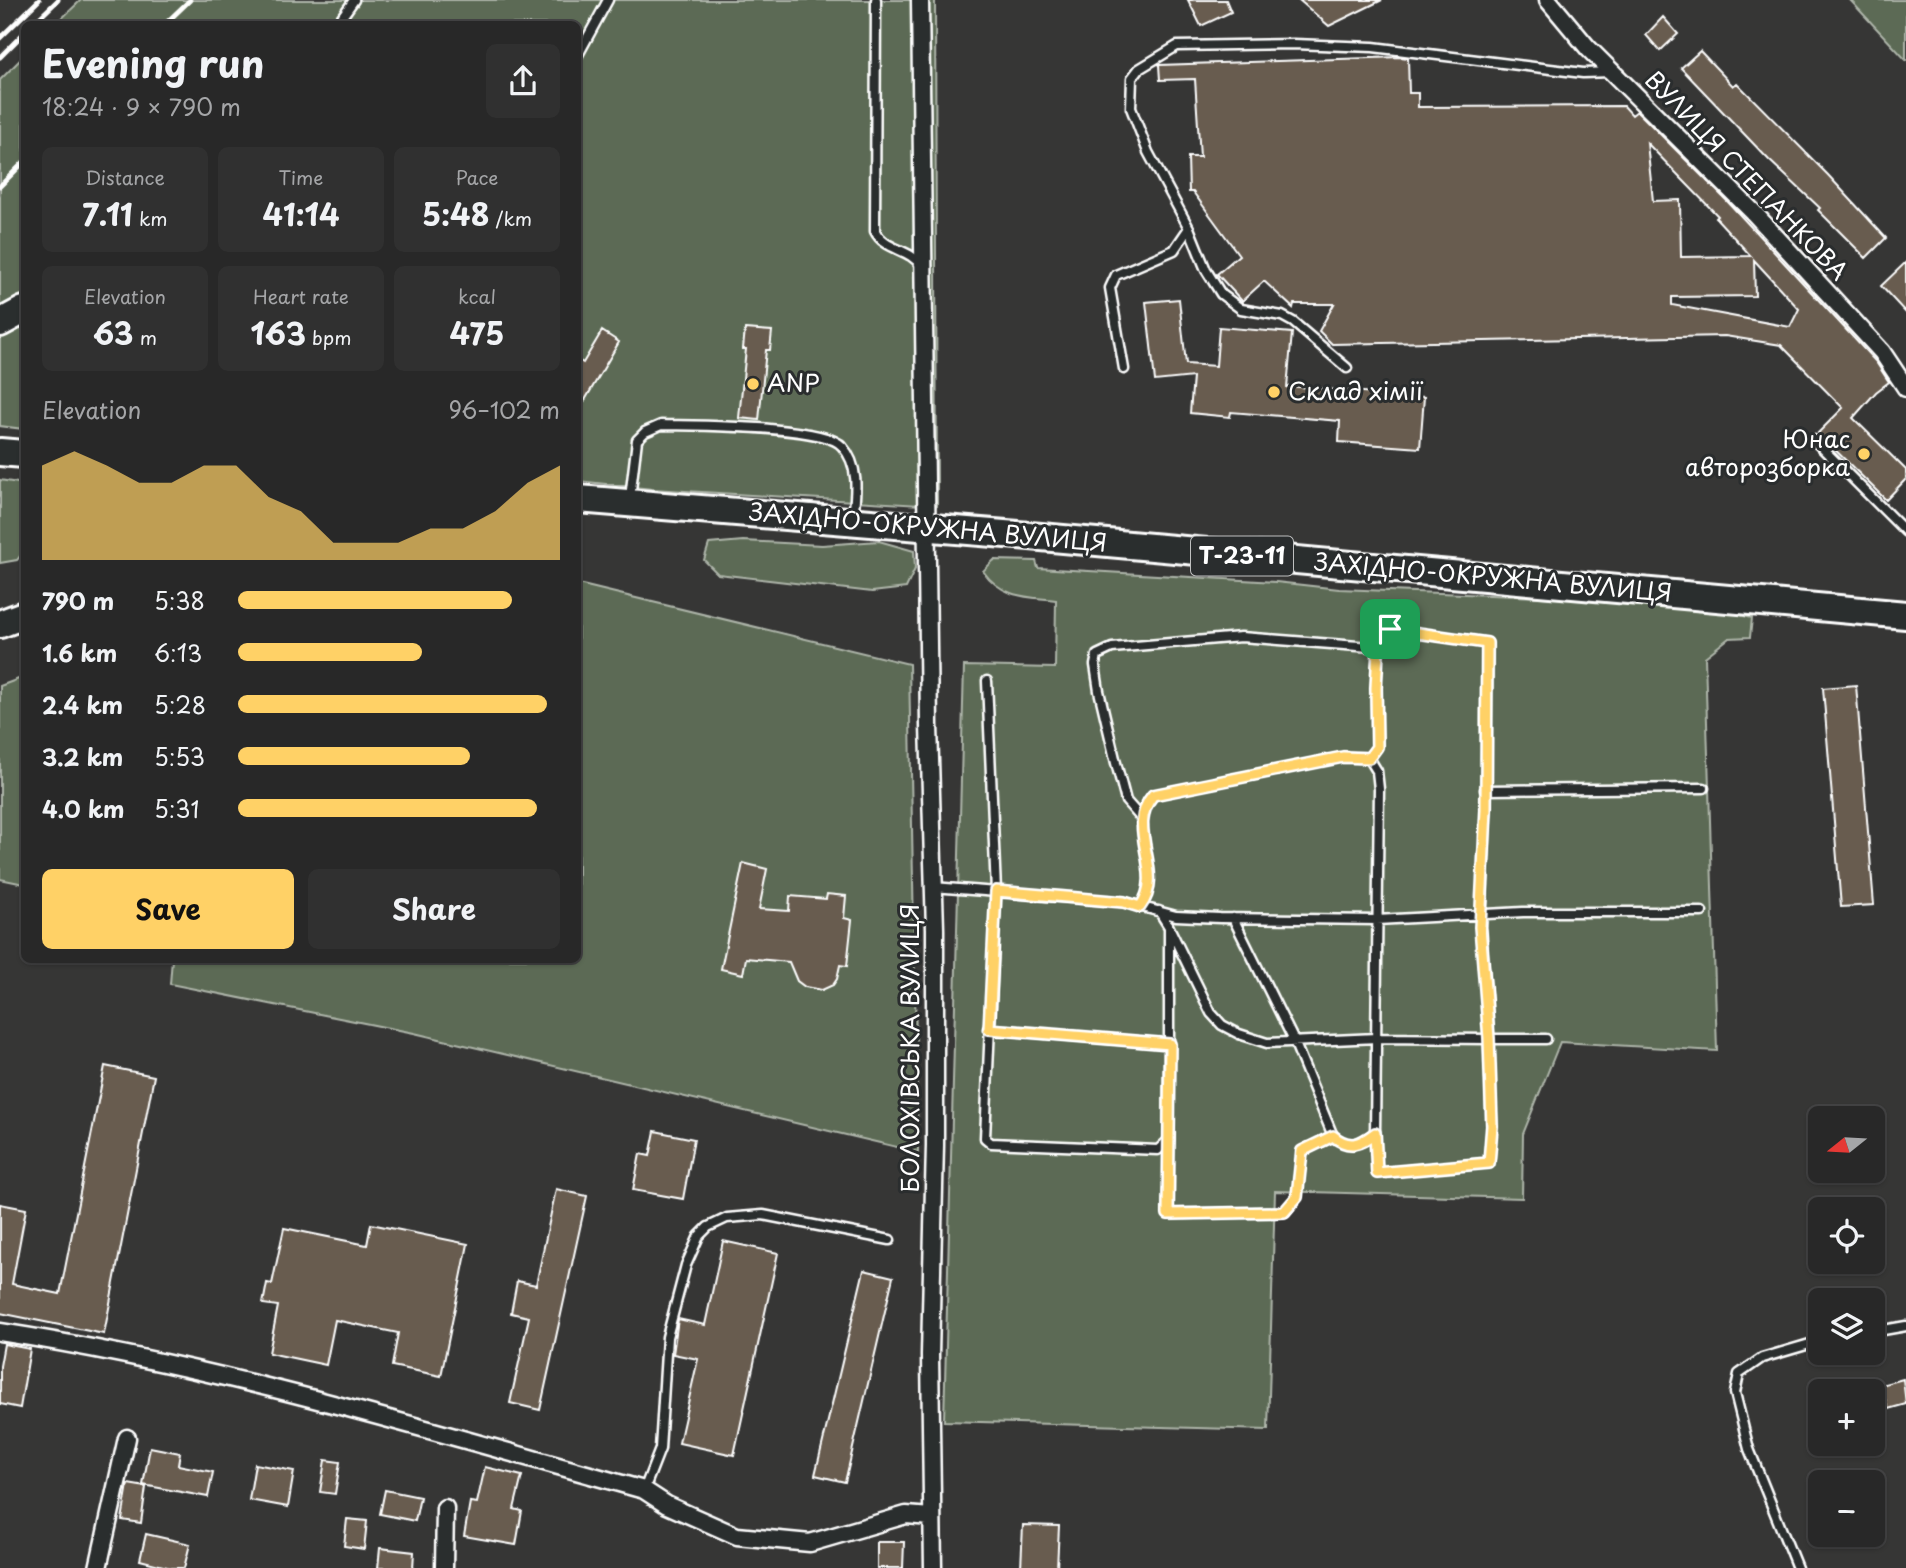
<!DOCTYPE html>
<html lang="en">
<head>
<meta charset="utf-8">
<style>
	:root { --surface:#282828; --page:#303030; --text:#f1f3f6; --muted:#a5a6a8; --line:#444445; --accent:#ffd166 }
	body { margin:0; font-family:"Playpen Sans",sans-serif; background:var(--page); color:var(--text); height:100vh; display:flex; flex-direction:column; font-size:26px; white-space:nowrap }
	* { box-sizing:border-box; margin:0 }
	p { font-size:23px; color:var(--muted) }
	.icon { flex:none; width:38px; height:38px; fill:none; stroke:currentColor; stroke-width:2; stroke-linecap:round; stroke-linejoin:round }
	.map { position:relative; flex:1; overflow:hidden }
	.side { position:absolute; left:21px; top:21px; width:560px; height:942px; display:flex; flex-direction:column; background:var(--surface); border-radius:10px; box-shadow:0 2px 5px #0004,0 0 0 2px var(--line) }
	.side>* { flex:none }
	.needle { width:46px; rotate:252deg }
	.buttons { position:absolute; left:1808px; top:1106px; display:grid; gap:14px }
	.buttons a { display:grid; place-items:center; width:77px; height:77px; border-radius:10px; background:var(--surface); box-shadow:0 2px 5px #0004,0 0 0 2px var(--line); font-size:35px }
	.pin { position:absolute; display:grid; place-items:center; width:60px; height:60px; color:#fff; margin:-30px; border-radius:14px; box-shadow:0 4px 10px #0006 }
	.round { display:grid; place-items:center; flex:none; width:74px; height:74px; border-radius:10px; background:var(--page) }
	.overview { display:flex; align-items:center; justify-content:space-between; height:119px; padding:0 21px }
	h1 { font-size:38px; font-weight:700; line-height:52px }
	.stats { display:grid; grid-template-columns:repeat(3,1fr); gap:10px; height:119px; padding:7px 21px }
	.stats div { display:grid; align-content:center; border-radius:10px; background:var(--page); text-align:center }
	.stats b { font-size:30px; font-weight:700 }
	.stats small { font-size:19px; font-weight:400 }
	.stats p { font-size:19px }
	.chart { height:196px; padding:14px 21px }
	.chart p { display:flex; justify-content:space-between }
	.chart svg { width:100%; height:126px; margin-top:7px; fill:var(--accent); opacity:.7 }
	.primary-button { display:flex; gap:14px; margin-top:auto; padding:14px 21px }
	.primary-button a { flex:1; height:80px; border-radius:10px; background:var(--accent); color:#111; font-size:28px; font-weight:700; line-height:80px; text-align:center }
	.primary-button a+a { background:var(--page); color:var(--text) }
	ul { padding:0 21px; list-style:none; font-size:23px }
	li { display:grid; grid-template-columns:112px 84px 1fr; align-items:center; height:52px }
	li i { height:18px; border-radius:9px; background:var(--accent) }
	.map>svg:first-child { display:block }
</style>
</head>
<body>
<div class="map">
<svg width="1906" height="1568" viewBox="0 0 1906 1568">
	<rect width="100%" height="100%" fill="#363635"/>
	<filter id="ink" filterUnits="userSpaceOnUse"><feTurbulence type="fractalNoise" baseFrequency=".0143" numOctaves="2"/><feDisplacementMap in="SourceGraphic" scale="14" xChannelSelector="R" yChannelSelector="G"/><feConvolveMatrix kernelMatrix="1 2 1 2 8 2 1 2 1" color-interpolation-filters="sRGB"/></filter>
	<g filter="url(#ink)">
		<path fill="#5c6b54" stroke="#aeb5aa" stroke-width="2" d="M81 0H935L937 506 652 489 578 481V24H56Z
			M1850 0H1906V60Z
			M24 56V429L0 426V80Z
			M0 480 24 484V551L17 560 0 563Z
			M743 541 822 545 879 541 914 551 915 569 906 588 872 592 718 574 704 560 709 544Z
			M994 560 1036 561 1038 568 1276 582 1339 589 1565 598 1724 611 1752 618 1750 637 1729 638 1705 657 1717 1051 1560 1042 1523 1134 1522 1198 1275 1191 1268 1430 944 1421 964 666 1055 668 1056 600C1026 597 1002 598 983 571Z
			M578 584 909 664 918 1152 414 1033 170 984 172 959H578Z
			M24 677V884L0 879V686Z"/>
		<path fill="#685c4f" stroke="#fff" stroke-width="2" fill-rule="evenodd" d="M1188 0H1226L1231 12 1201 26Z
			M1299 0H1382L1329 26Z
			M1663 17 1678 34 1660 51 1646 35Z
			M1700 51 1733 86 1737 83 1828 175 1886 238 1866 258 1818 210 1820 208 1769 160 1681 68Z
			M1401 57 1408 58 1409 93H1418V107L1624 106 1632 115 1637 111 1727 201 1876 362 1889 382 1876 392 1853 418 1906 470V479L1886 500 1818 433 1843 408 1781 345 1725 336 1332 344 1319 331 1334 304H1294L1293 308 1264 281 1242 301 1217 274 1239 255 1193 192H1189L1188 157H1200L1195 79 1160 80 1159 65ZM1647 143 1718 216 1716 218 1751 256 1681 257 1680 200 1653 201ZM1754 260 1799 309 1790 327 1672 305V297L1755 296Z
			M1906 262V313L1881 286Z
			M1179 299 1186 364 1216 366 1219 327 1292 333 1287 388 1288 386 1424 397 1420 448 1339 442 1340 421 1231 412 1230 417 1190 413 1193 377 1155 381 1146 302Z
			M745 329 772 331 770 350H766L759 420 739 418 746 349H743Z
			M602 331 619 342 578 412V360L583 363Z
			M1856 685 1874 905 1841 907 1823 688Z
			M743 863 767 869 759 909 789 911 790 896 826 899 827 894 846 896 844 918 852 920 847 966 840 965 837 979 833 985 822 990 805 987 797 981 789 962 746 958 743 974 721 969Z
			M105 1066 154 1076 104 1334 0 1313V1204L26 1209 12 1284 60 1294Z
			M655 1131 694 1139 683 1199 633 1190 640 1154 650 1156Z
			M556 1189 587 1196 540 1410 510 1403 529 1317 511 1313 517 1281 536 1285Z
			M371 1224 468 1244 441 1376 392 1366 398 1333 335 1320 326 1365 269 1353 278 1306 263 1304 267 1283 272 1284 284 1228 367 1245Z
			M723 1241 778 1253 734 1455 679 1443 698 1359 673 1354 678 1319 705 1325Z
			M864 1270 893 1277 845 1482 815 1475Z
			M4 1344 30 1349 20 1408 0 1404V1366Z
			M1903 1379 1906 1404 1888 1409 1881 1385Z
			M150 1447 180 1453 178 1465 213 1472 208 1497 143 1485Z
			M325 1460 340 1462 335 1494 320 1492Z
			M255 1464 294 1471 288 1507 249 1500Z
			M485 1467 522 1476 514 1509 522 1511 516 1545 464 1536 470 1502 477 1503Z
			M128 1484 146 1487 141 1523 122 1520Z
			M385 1490 420 1497 415 1521 380 1514Z
			M347 1519 367 1521 364 1549 344 1546Z
			M1023 1525 1059 1526 1057 1568H1021Z
			M146 1534 190 1544 184 1568H171L140 1560Z
			M877 1542H904L903 1568H877Z
			M380 1548 414 1552 413 1568H378Z"/>
		<g fill="none" stroke-linecap="round" stroke-linejoin="round">
			<defs>
				<path id="lane" d="M876 0 875 231C885 251 910 248 921 266
					M337 24 354 0
					M578 55 608 0
					M1347 368 1293 322 1282 316 1241 309 1221 294 1206 270 1189 228 1148 152 1131 108 1132 78 1139 69 1177 46 1294 44 1373 47 1583 73 1611 72
					M1124 369 1110 288 1116 275 1174 250 1189 228
					M1814 440 1906 532
					M630 498 637 440 645 432 661 425C693 426 824 425 842 446 860 466 856 493 853 518
					M987 681 996 891 985 1138 991 1143 1158 1150 1169 1140V927L1159 911
					M1369 758 1377 747 1376 688 1378 651 1375 636 1390 629 1487 643 1486 810 1481 927 1489 1039H1546
					M1485 790 1704 788
					M1141 818 1126 801 1116 763 1099 691 1095 665 1097 655 1112 648 1241 637 1371 647 1378 651
					M933 887 1124 902 1176 916 1220 918 1377 920 1523 912H1702
					M1140 907C1167 872 1124 829 1153 795L1343 757 1369 758 1377 771 1379 789 1375 1133
					M1169 927 1211 1013 1222 1025 1239 1034 1267 1043 1377 1038 1489 1039 1492 1126 1489 1163 1377 1173 1375 1133C1359 1145 1349 1149 1333 1136L1294 1041 1233 918
					M988 1029 1170 1044
					M1169 1140 1168 1214 1285 1212 1297 1197 1302 1151 1333 1136
					M1872 1332 1906 1326
					M644 1490 660 1449 667 1337 686 1265 699 1236 708 1227 727 1218 763 1215 890 1240
					M1797 1568 1749 1449 1735 1393 1739 1374 1762 1358 1820 1341"/>
				<path id="street" d="M920 0 929 725 935 929V1145L930 1355 933 1568
					M1548 0 1588 48 1753 212 1882 352 1906 388
					M0 1332C219 1366 431 1431 644 1490L667 1505 737 1536 810 1543 906 1515 931 1517
					M98 1568 127 1438
					M444 1568 445 1508"/>
				<path id="primary" d="M0 323 24 310
					M0 452 24 454
					M578 499 1030 536 1906 615
					M0 624 24 615"/>
			</defs>
			<use href="#lane" stroke="#fff" stroke-width="13"/>
			<use href="#street" stroke="#fff" stroke-width="21"/>
			<use href="#primary" stroke="#fff" stroke-width="32"/>
			<use href="#lane" stroke="#2a2d2e" stroke-width="8"/>
			<use href="#street" stroke="#2a2d2e" stroke-width="16"/>
			<use href="#primary" stroke="#2a2d2e" stroke-width="26"/>
			<path stroke="#fff" stroke-width="5" d="M33 24 58 0
				M165 24 190 0
				M0 38 39 0
				M0 57 24 33
				M0 186 24 162"/>
		</g>
	</g>
	<g fill="none" stroke-linecap="round" stroke-linejoin="round" filter="url(#ink)">
		<defs>
			<path id="route" d="M1390 629 1487 643 1486 810 1480 927 1489 1038 1492 1126 1489 1163 1377 1173 1375 1133C1359 1145 1349 1149 1333 1136L1302 1151 1297 1197 1284 1212 1168 1214 1170 1044 989 1029 996 891 1124 902 1140 907C1167 872 1124 829 1153 795L1343 757 1369 758 1377 747 1376 688 1378 651 1376 636Z"/>
		</defs>
		<use href="#route" stroke="#fff" stroke-width="14"/>
		<use href="#route" stroke="#ffd166" stroke-width="9"/>
	</g>
	<g fill="#ffd166" stroke="#2a2d2e" stroke-width="2.5">
		<circle cx="753" cy="384" r="7"/>
		<circle cx="1274" cy="392" r="7"/>
		<circle cx="1864" cy="454" r="7"/>
	</g>
	<g text-anchor="middle" stroke-width="6" stroke-linejoin="round" paint-order="stroke">
		<rect fill="#2a2d2e" stroke="#bfc0c0" stroke-width="2" x="1191" y="536.5" width="102" height="39" rx="5"/>
		<g font-size="23" font-weight="bold" fill="#fff">
			<text x="1242" y="564">Т-23-11</text>
		</g>
		<g font-size="24" fill="#fff" stroke="#2a2d2e">
			<text transform="translate(1746 176) rotate(46)" y="8">ВУЛИЦЯ СТЕПАНКОВА</text>
			<text transform="translate(928 528) rotate(5)" y="8">ЗАХІДНО-ОКРУЖНА ВУЛИЦЯ</text>
			<text transform="translate(1493 578) rotate(5)" y="8">ЗАХІДНО-ОКРУЖНА ВУЛИЦЯ</text>
			<text transform="translate(911 1048) rotate(-90)" y="8">БОЛОХІВСЬКА ВУЛИЦЯ</text>
		</g>
		<g font-size="24" fill="#fff" stroke="#2a2d2e" text-anchor="start">
			<text x="767" y="392">ANP</text>
			<text x="1288" y="400">Склад хімії</text>
			<text x="1850" y="448" text-anchor="end">Юнас<tspan x="1850" dy="28">авторозборка</tspan></text>
		</g>
	</g>
</svg>
<div class="buttons">
<a><svg class="needle" viewBox="-14 -14 28 28"><path d="M0-13l5 13h-10z" fill="#e53935"/><path d="M0 13l5-13h-10z" fill="#a5a6a8"/></svg></a>
<a><svg class="icon" aria-label="locate" viewBox="0 0 24 24"><circle cx="12" cy="12" r="6"/><path d="M12 2v4M12 18v4M2 12h4M18 12h4"/></svg></a>
<a><svg class="icon" aria-label="layers" viewBox="0 0 24 24"><path d="M12 4l9 5-9 5-9-5zM3 14l9 5 9-5"/></svg></a>
<a>+</a>
<a>−</a>
</div>
<div class="pin" style="left:1390px;top:629px;background:#1e9e55"><svg class="icon" aria-label="arrive" viewBox="0 0 24 24"><path d="M6 21V4h12l-3 4 3 4H6"/></svg></div>
<section class="side">
<div class="overview"><div><h1>Evening run</h1><p>18:24 · 9 × 790 m</p></div><a class="round"><svg class="icon" aria-label="share" viewBox="0 0 24 24"><path d="M12 15V3M7 8l5-5 5 5M5 13v7h14v-7"/></svg></a></div>
<div class="stats">
<div><p>Distance</p><b>7.11<small> km</small></b></div>
<div><p>Time</p><b>41:14</b></div>
<div><p>Pace</p><b>5:48<small> /km</small></b></div>
</div>
<div class="stats">
<div><p>Elevation</p><b>63<small> m</small></b></div>
<div><p>Heart rate</p><b>163<small> bpm</small></b></div>
<div><p>kcal</p><b>475</b></div>
</div>
<div class="chart"><p><span>Elevation</span>96–102 m</p>
<svg viewBox="0 0 160 44" preserveAspectRatio="none"><path d="M0 44V11L10 6L20 11L30 17L40 17L50 11L60 11L70 22L80 27L90 38L100 38L110 38L120 33L130 33L140 27L150 17L160 11V44z"/></svg>
</div>
<ul>
<li><b>790 m</b>5:38<i style="width:85%"></i></li>
<li><b>1.6 km</b>6:13<i style="width:57%"></i></li>
<li><b>2.4 km</b>5:28<i style="width:96%"></i></li>
<li><b>3.2 km</b>5:53<i style="width:72%"></i></li>
<li><b>4.0 km</b>5:31<i style="width:93%"></i></li>
</ul>
<div class="primary-button"><a>Save</a><a>Share</a></div>
</section>
</div>
</body>
</html>
